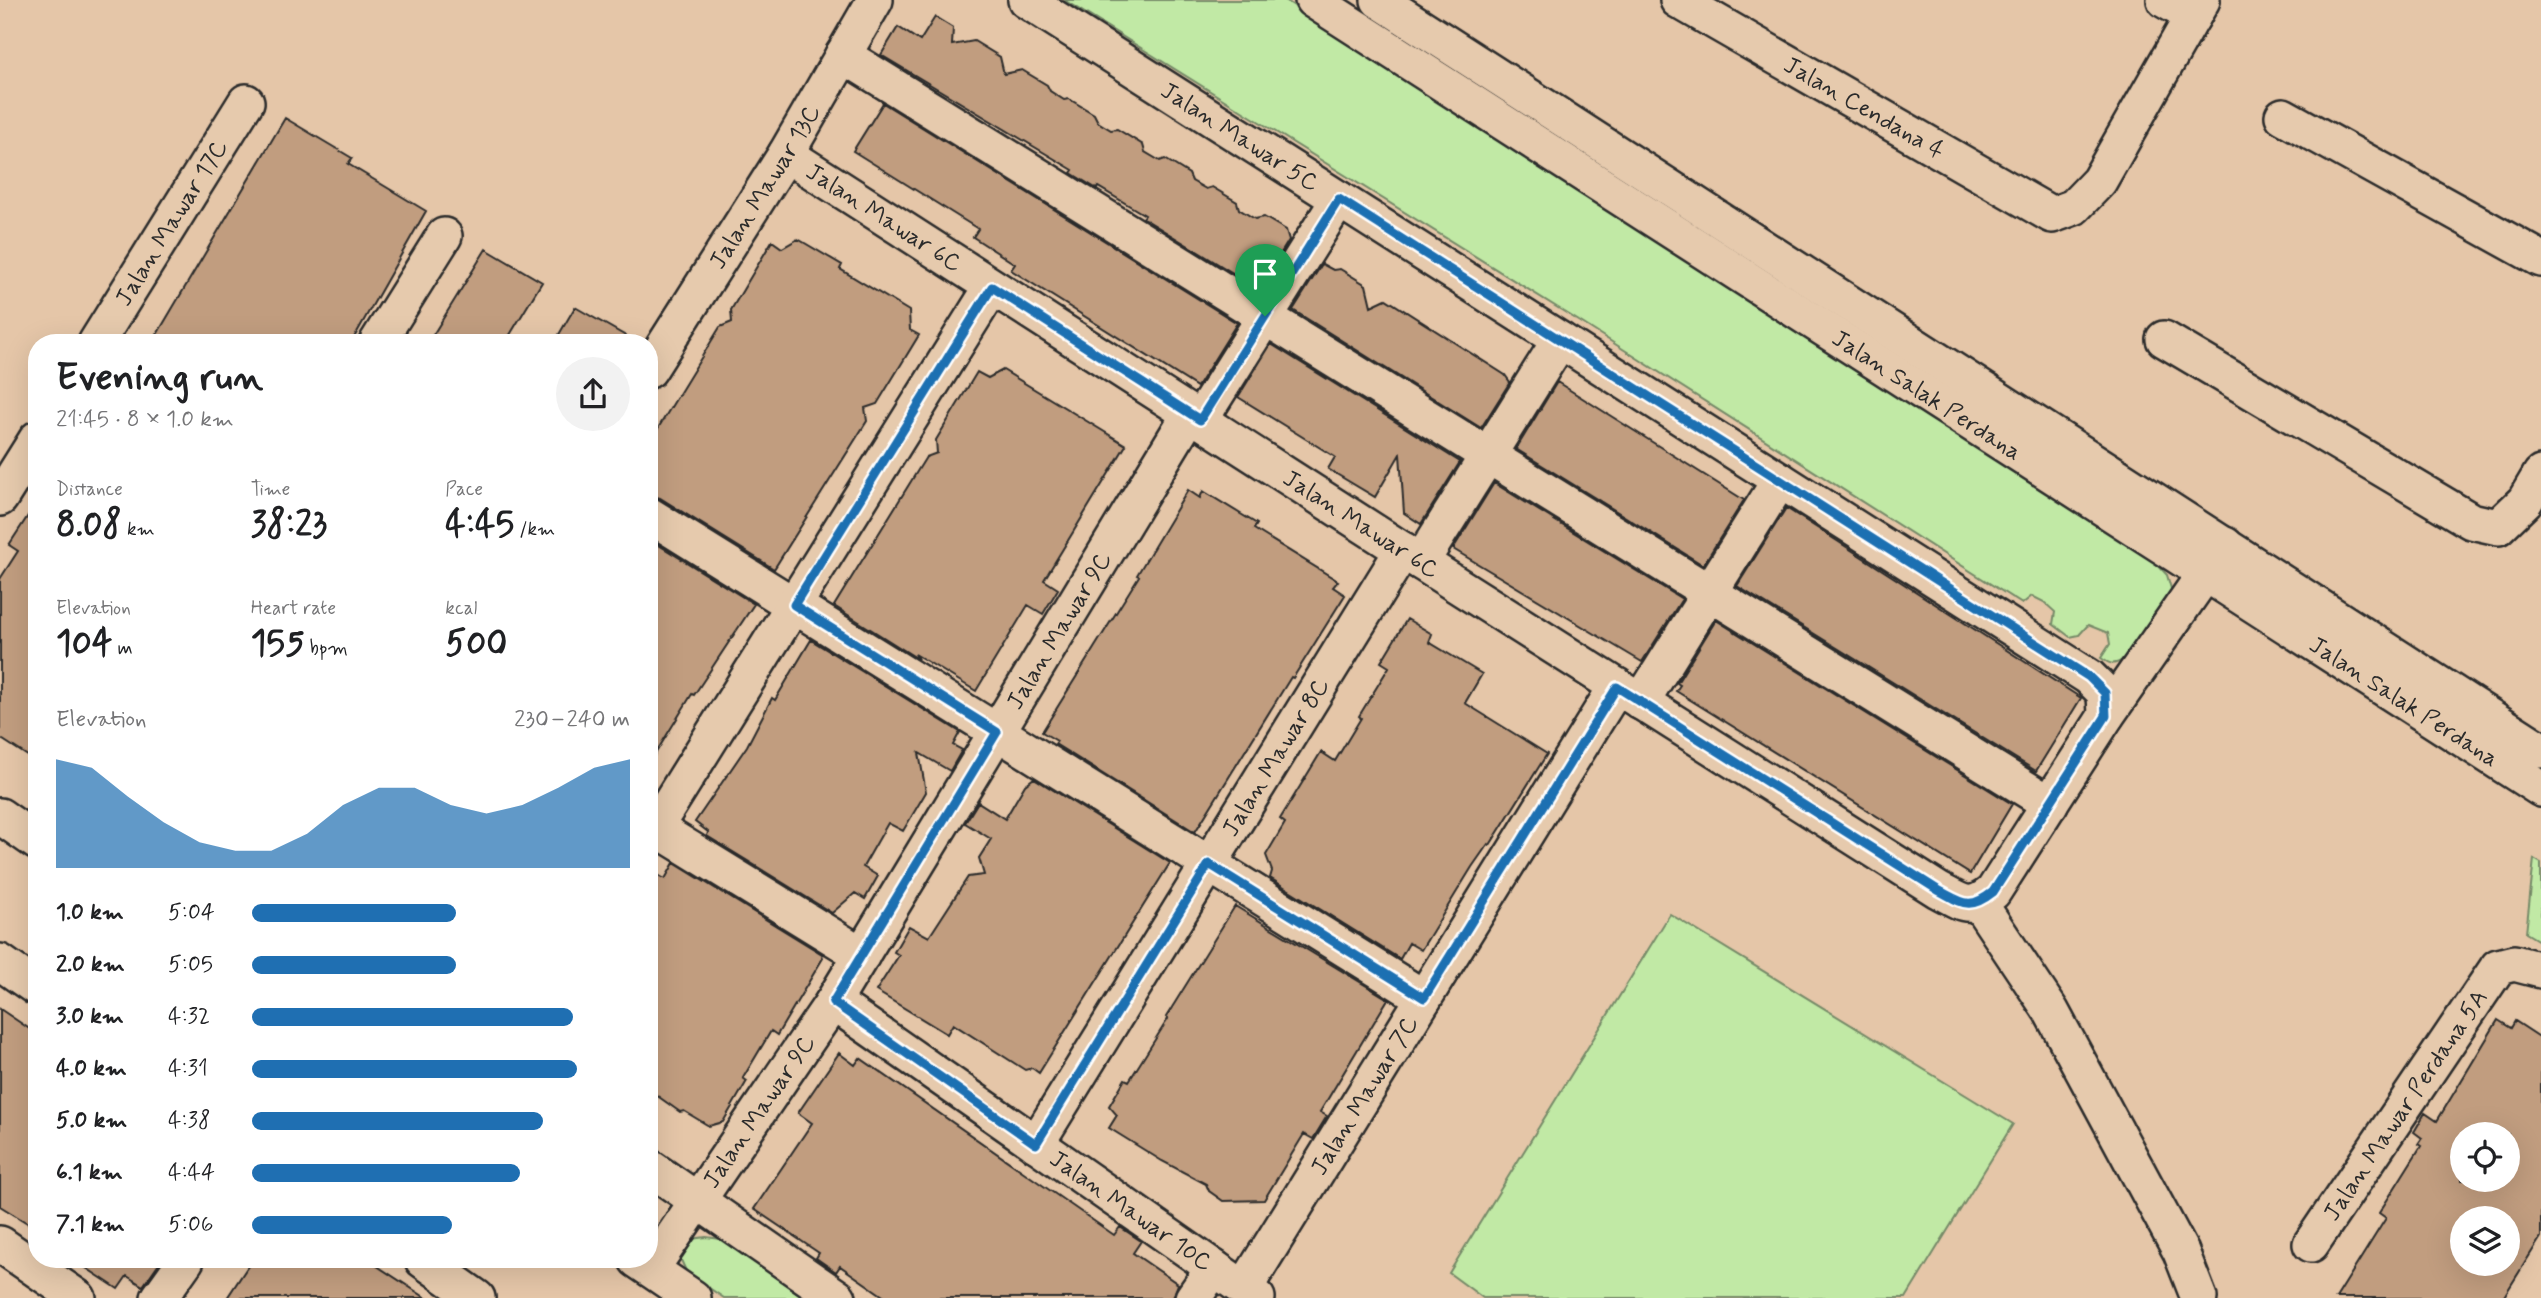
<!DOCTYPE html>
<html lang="en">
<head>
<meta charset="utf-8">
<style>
	:root { --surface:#fff; --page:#f2f2f2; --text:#202124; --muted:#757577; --accent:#1f6fb2 }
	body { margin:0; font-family:Mynerve,sans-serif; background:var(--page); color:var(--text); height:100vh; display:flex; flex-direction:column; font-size:26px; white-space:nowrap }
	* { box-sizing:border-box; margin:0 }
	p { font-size:23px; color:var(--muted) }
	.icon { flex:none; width:38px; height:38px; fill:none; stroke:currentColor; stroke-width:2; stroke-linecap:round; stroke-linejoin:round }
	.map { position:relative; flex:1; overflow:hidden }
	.details { position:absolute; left:28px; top:334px; width:630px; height:934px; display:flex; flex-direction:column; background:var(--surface); border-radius:28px; box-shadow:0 7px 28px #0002 }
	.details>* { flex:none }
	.tools { position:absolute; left:2450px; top:1122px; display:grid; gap:14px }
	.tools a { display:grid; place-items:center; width:70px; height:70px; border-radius:50%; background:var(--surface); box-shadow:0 7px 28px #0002; font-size:35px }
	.pin { position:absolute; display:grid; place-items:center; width:60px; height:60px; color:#fff; margin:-72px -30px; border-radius:50% 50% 50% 0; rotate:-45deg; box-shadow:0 0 7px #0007 }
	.pin .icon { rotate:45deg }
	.round { display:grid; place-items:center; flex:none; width:74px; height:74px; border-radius:37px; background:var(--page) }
	.headline { display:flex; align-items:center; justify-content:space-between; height:119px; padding:0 28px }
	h1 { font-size:38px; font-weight:700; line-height:52px }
	.metrics { display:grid; grid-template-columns:repeat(3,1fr); gap:10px; height:119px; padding:7px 28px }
	.metrics div { display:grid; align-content:center }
	.metrics b { font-size:35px; font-weight:700 }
	.metrics small { font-size:19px; font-weight:400 }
	.metrics p { font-size:19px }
	.chart { height:196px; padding:14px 28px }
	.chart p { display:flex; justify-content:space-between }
	.chart svg { width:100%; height:126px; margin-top:7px; fill:var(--accent); opacity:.7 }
	ul { padding:0 28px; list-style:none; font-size:23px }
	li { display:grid; grid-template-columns:112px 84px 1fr; align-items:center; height:52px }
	li i { height:18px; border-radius:9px; background:var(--accent) }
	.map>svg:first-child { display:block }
</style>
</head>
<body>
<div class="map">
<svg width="2541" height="1298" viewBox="0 0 2541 1298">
	<rect width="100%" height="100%" fill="#e5c6a8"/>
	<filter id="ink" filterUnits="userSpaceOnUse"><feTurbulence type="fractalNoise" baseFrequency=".0143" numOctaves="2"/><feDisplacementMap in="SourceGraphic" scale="14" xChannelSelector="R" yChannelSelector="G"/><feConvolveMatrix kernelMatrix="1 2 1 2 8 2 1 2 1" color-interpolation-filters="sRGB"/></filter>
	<g filter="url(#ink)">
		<path fill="#c1e9a5" stroke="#768a68" stroke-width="2" d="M1064 0H1285L1941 422 2156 563 2167 575 2172 592C2160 609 2136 657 2116 663 2110 665 2106 661 2101 658L2110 644 2108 633 2088 625 2079 635 2070 637 2053 624 2055 612 2044 602 2032 596 2022 604 1579 321Z
			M2534 859 2541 863V942L2526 933Z
			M1670 914 2013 1124 1906 1298H1483L1449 1273Z
			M706 1237 721 1239 805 1298H724L687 1273 680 1258 691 1239Z"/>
		<path fill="#c19d7f" stroke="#2b2b2b" stroke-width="2" fill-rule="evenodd" d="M935 17 953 28 952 45 974 41 1000 57 1004 74 1022 70 1047 85 1050 91 1064 100 1069 99 1094 114 1098 122 1111 130 1117 129 1143 145 1145 152 1160 161 1165 159 1189 174 1192 181 1206 189 1212 187 1237 202 1239 209 1255 219 1264 217 1286 230 1289 240 1259 289 1143 218 1145 215 1098 187 1097 189 1071 173 1073 170 881 55 898 27 920 41Z
			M883 103 1237 323 1197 387 1011 270 1015 264 973 237 978 229 853 151Z
			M285 118 352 158 348 164 426 211 351 343H152Z
			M798 239 842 265 840 269 909 311 910 330 919 335 877 404 865 408 867 421 774 569 660 498 649 495V443L720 327 732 322 731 310 772 241 782 248Z
			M486 249 542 282 505 343H428Z
			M1322 264 1333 270 1340 269 1366 285 1371 306 1386 299 1505 375 1510 382 1481 428 1293 310Z
			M575 307 638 343H554Z
			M1271 344 1460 462 1421 524 1404 513 1400 454 1375 497 1328 469 1335 457 1238 397Z
			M1003 370 1126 445 1044 580 1058 589 1043 614 1028 605 976 691 915 654 918 659 834 606 926 457 937 453 936 440 977 372 988 378Z
			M1557 382 1744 500 1703 565 1516 449Z
			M1494 483 1682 599 1642 662 1453 549Z
			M1188 490 1200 498 1203 491 1257 524 1254 529 1338 581 1333 587 1345 595 1293 678 1291 677 1195 832 1055 744 1057 741 1042 732 1139 576 1137 575Z
			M37 502V762L0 738V579L18 551 9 545Z
			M1786 508 2081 698 2036 771 1737 586Z
			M649 539 754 604 694 695 692 694 649 764Z
			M1407 619 1432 634 1429 642 1482 674 1465 703 1547 754 1490 845 1488 844 1472 867 1421 950 1409 943 1400 959 1270 878 1272 871 1266 855 1285 823 1280 819 1321 752 1335 761 1361 718 1359 716 1389 667 1381 662Z
			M1716 620 2012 804 1970 874 1676 691 1680 685 1677 683Z
			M811 640 960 732 953 745 962 750 950 771 919 753 926 792 903 831 888 823 863 867 878 876 865 899 855 893 832 913 707 836 708 832 695 822 747 746 772 698 775 700Z
			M1034 778 1170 863 1039 1073 1032 1068 1025 1070 953 1024 947 1034 876 991 899 955 894 952 909 926 929 937 968 877 984 875 979 858 991 839 965 823 978 802 1005 819 1025 785Z
			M674 863 822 954 823 958 777 1035 771 1031 743 1078 747 1081 723 1122 709 1126 684 1111 680 1112 649 1090V870L665 879Z
			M1235 906 1388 999 1320 1112 1327 1116 1313 1139 1304 1134 1264 1200 1223 1201 1209 1191 1206 1184 1162 1161 1109 1128 1117 1115 1109 1106 1125 1079 1129 1081 1168 1019 1166 1017Z
			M0 1009 37 1034V1229L0 1206Z
			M2498 1020 2511 1028 2515 1021 2541 1038V1237L2503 1298H2336L2386 1218 2379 1213 2421 1146 2418 1144 2422 1138 2414 1132 2425 1113 2437 1121ZM2462 1134H2508V1180H2462ZM2462 1218H2508V1264H2462Z
			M839 1053 855 1065 860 1058 1114 1235 1120 1227 1141 1241 1133 1253 1178 1284 1173 1298H886L840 1266 836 1272 816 1258 819 1253 754 1209 812 1123 798 1113Z
			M74 1260H161L143 1286 127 1276 118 1289Z
			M252 1260H368L426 1298H227Z"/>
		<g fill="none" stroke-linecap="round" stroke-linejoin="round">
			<defs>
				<g id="minor">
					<path id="s1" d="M1026 0 2089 677 2105 693 2106 716"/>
					<path id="s2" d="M1313 0 2541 789"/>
					<path d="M1379 0 2541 750"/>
					<path id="s3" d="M1678 0 2052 215 2074 207 2099 181 2202 0"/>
					<path d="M2165 0 2193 16"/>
					<path d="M843 55 2050 804"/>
					<path d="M2283 116 2541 259"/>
					<path id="s4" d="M786 154 1421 562 1938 890C1963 903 1969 911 1993 892L2106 716 2225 545"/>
					<path d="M2164 339 2471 521 2498 527 2525 501 2541 474"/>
					<path id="s5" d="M96 343 246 102"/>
					<path d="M377 343 444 236"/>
					<path id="s6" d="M649 370 786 154 875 0"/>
					<path d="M1200 420 1339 199"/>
					<path d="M0 498 37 439"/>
					<path d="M649 515 1424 998"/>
					<path d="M1421 562 1560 340"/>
					<path d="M1641 702 1780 480"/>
					<path d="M0 816 37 842"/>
					<path d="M649 824 862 955"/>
					<path d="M649 837 992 287"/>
					<path d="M1979 903 2051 1011 2181 1252 2199 1298"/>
					<path d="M0 962 37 988"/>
					<path id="s7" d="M833 1002 1257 1298"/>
					<path id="s8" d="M1036 1144 1403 550"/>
					<path d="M649 1167 838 1298"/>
					<path d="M0 1244 78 1298"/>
					<path id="s9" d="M2311 1244 2498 967 2514 963 2541 970"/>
					<path d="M423 1260 477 1298"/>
					<path d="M637 1260 693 1298"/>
					<path id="s10" d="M651 1269 833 1002 1190 414"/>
					<path id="s11" d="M1244 1289 1617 686"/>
					<path d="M159 1298 186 1260"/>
					<path d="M1193 1298 1214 1268"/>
				</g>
			</defs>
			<use href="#minor" stroke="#2b2b2b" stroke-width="40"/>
			<use href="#minor" stroke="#e6caad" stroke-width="35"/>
		</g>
	</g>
	<g fill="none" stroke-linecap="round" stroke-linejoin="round" filter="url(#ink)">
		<defs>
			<path id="route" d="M1339 199 2089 677 2105 693 2106 716 1993 892C1969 911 1963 903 1938 890L1617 687 1424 998 1209 864 1036 1144 833 1002 997 732 794 605 992 287 1200 420Z"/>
		</defs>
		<use href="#route" stroke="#fff" stroke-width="14"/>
		<use href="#route" stroke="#1f6fb2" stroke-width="9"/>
	</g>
	<g text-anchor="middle" stroke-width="5" stroke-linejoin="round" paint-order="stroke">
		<g font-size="24" fill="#2b2b2b" stroke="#e6caad">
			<text dy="8" stroke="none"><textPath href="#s3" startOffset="215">Jalan Cendana 4</textPath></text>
			<text dy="8" stroke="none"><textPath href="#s1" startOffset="254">Jalan Mawar 5C</textPath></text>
			<text dy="8" stroke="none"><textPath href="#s6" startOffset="217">Jalan Mawar 13C</textPath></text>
			<text dy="8" stroke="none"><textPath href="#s4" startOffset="117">Jalan Mawar 6C</textPath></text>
			<text dy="8" stroke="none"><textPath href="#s5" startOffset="142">Jalan Mawar 17C</textPath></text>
			<text dy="8" stroke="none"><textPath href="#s2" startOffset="730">Jalan Salak Perdana</textPath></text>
			<text dy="8" stroke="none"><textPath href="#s4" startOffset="684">Jalan Mawar 6C</textPath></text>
			<text dy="8" stroke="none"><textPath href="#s10" startOffset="758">Jalan Mawar 9C</textPath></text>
			<text dy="8" stroke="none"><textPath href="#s2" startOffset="1297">Jalan Salak Perdana</textPath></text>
			<text dy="8" stroke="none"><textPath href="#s8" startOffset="455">Jalan Mawar 8C</textPath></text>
			<text dy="8" stroke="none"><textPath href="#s11" startOffset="228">Jalan Mawar 7C</textPath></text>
			<text dy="8" stroke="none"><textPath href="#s9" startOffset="168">Jalan Mawar Perdana 5A</textPath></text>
			<text dy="8" stroke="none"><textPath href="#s10" startOffset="191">Jalan Mawar 9C</textPath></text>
			<text dy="8" stroke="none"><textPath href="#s7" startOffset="364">Jalan Mawar 10C</textPath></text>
		</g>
	</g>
</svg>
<div class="tools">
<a><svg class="icon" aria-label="locate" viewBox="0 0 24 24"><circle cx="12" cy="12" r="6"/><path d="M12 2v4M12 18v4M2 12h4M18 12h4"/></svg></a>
<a><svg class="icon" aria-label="layers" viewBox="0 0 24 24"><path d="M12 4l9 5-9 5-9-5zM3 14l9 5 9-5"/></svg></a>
</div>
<div class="pin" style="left:1265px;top:316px;background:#1e9e55"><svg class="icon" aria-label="arrive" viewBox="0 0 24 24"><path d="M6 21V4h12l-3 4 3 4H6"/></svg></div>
<section class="details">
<div class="headline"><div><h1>Evening run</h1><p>21:45 · 8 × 1.0 km</p></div><a class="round"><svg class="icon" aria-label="share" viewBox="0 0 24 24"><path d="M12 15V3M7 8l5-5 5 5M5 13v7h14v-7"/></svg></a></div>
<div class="metrics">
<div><p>Distance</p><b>8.08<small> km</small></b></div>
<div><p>Time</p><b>38:23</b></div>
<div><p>Pace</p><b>4:45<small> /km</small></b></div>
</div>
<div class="metrics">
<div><p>Elevation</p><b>104<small> m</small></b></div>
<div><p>Heart rate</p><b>155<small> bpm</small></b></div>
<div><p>kcal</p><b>500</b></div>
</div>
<div class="chart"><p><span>Elevation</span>230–240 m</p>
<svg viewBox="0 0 160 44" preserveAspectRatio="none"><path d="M0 44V6L10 9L20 19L30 28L40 35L50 38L60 38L70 32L80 22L90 16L100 16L110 22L120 25L130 22L140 16L150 9L160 6V44z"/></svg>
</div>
<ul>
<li><b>1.0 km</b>5:04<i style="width:54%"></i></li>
<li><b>2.0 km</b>5:05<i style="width:54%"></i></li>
<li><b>3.0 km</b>4:32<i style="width:85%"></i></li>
<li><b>4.0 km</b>4:31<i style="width:86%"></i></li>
<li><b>5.0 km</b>4:38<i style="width:77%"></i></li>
<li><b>6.1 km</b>4:44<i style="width:71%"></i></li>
<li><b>7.1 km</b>5:06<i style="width:53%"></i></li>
</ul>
</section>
</div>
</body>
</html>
